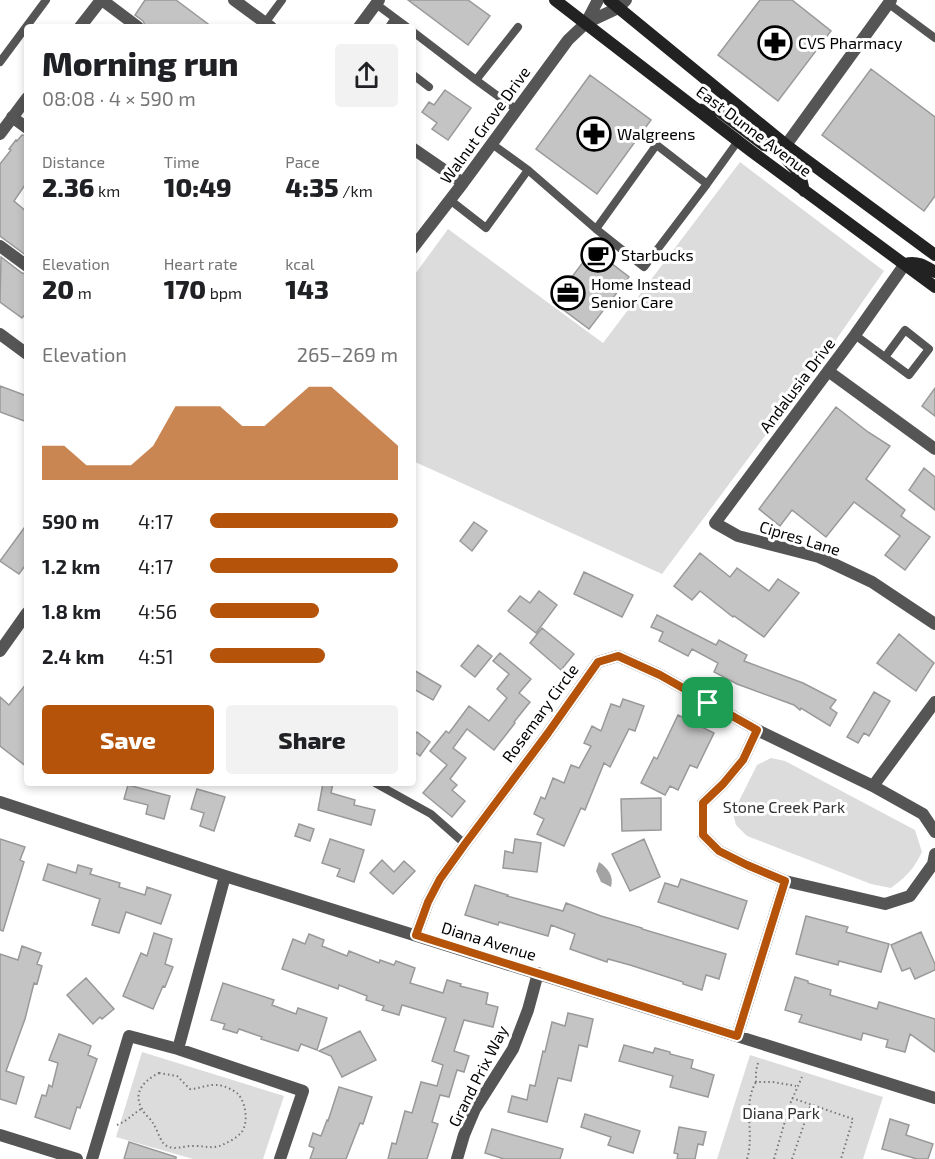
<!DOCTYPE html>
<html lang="en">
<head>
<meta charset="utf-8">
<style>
	:root { --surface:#fff; --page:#f2f2f2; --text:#202124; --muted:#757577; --accent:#b45309 }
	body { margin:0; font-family:"Exo 2",sans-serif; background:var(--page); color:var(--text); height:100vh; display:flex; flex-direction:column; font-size:22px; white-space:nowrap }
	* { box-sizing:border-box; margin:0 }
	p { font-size:20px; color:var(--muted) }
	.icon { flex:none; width:33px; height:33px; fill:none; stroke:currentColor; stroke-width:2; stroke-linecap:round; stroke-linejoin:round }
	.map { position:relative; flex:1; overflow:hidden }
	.details { position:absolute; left:24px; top:24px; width:392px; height:762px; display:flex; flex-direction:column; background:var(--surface); border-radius:6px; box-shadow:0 3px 9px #0003 }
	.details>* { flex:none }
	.pin { position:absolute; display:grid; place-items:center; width:51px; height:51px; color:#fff; margin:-26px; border-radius:12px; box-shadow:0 3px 9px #0006 }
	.round { display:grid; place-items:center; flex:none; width:63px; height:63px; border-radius:6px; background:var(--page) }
	.overview { display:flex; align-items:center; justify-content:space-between; height:102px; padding:0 18px }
	h1 { font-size:33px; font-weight:800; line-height:45px }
	.figures { display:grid; grid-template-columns:repeat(3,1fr); gap:9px; height:102px; padding:6px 18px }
	.figures div { display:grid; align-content:center }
	.figures b { font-size:26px; font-weight:800 }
	.figures small { font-size:16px; font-weight:400 }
	.figures p { font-size:16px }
	.chart { height:168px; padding:12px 18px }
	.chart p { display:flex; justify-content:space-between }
	.chart svg { width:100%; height:108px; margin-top:6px; fill:var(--accent); opacity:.7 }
	.cta { display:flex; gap:12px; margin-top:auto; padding:12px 18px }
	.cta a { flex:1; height:69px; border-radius:6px; background:var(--accent); color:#fff; font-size:24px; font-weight:800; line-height:69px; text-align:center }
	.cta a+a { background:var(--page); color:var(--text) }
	ul { padding:0 18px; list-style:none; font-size:20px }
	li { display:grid; grid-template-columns:96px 72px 1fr; align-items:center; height:45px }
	li i { height:15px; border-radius:8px; background:var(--accent) }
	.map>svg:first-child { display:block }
</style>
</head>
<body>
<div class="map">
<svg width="935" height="1159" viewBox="0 0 935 1159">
	<rect width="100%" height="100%" fill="#fff"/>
	<path fill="#dcdcdc" d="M740 162 884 271 824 357 662 574 413 461V277L448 229 603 343Z
		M771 758 785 761 915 830 922 852C913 870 907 876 891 888L871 884 747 836 736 825 733 813 757 765Z
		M142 1052 284 1096 263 1159H193L116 1137Z
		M750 1055 883 1097 863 1159H717Z"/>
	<path fill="#a3a3a3" d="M599 862C608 868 614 876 611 887L601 882 596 871Z"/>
	<path fill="#c4c4c4" stroke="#999" stroke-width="1.5" d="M145 0H176L212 27H146L143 21 135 15Z
		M408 0H468L490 16 468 45Z
		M760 0H792L831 31 778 101 718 55Z
		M871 69 935 117V196L924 211 822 135Z
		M590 75 651 120 597 194 536 149Z
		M445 90 471 108 448 140 432 129 437 123 422 112 429 102 434 105Z
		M22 135 27 136V182L14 201 27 212V256L0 236V164L11 150 9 149 16 140 17 141Z
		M593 249 629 277 589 329 553 302Z
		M1 257 22 273 27 274V312L22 318 0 302Z
		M0 386 27 396V422L0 412Z
		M935 388V416L922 406Z
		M836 407 868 432 890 446 866 479 905 510 901 516 930 537 905 570 885 555 900 536 854 502 826 537 792 510 780 526 759 509Z
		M924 468 935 477V510L909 490Z
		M474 522 487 531 472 551 460 541Z
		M27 524V563L19 574 0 561Z
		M700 553 730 577 737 568 769 591 778 579 799 593 764 637 734 616 733 617 700 591 692 600 674 586Z
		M584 572 633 595 622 617 574 594Z
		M539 591 557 605 536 633 508 611 520 596 530 603Z
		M657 615 716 645 719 640 747 655 744 661 803 683 836 700 830 708 837 713 830 726 801 708 800 710 794 705 737 684 714 672 718 663 692 649 688 656 659 641 663 632 651 627Z
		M542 628 574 654 561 670 530 643Z
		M899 634 934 663 916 691 877 663Z
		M478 645 492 656 475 677 461 666Z
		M500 653 531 679 519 693 530 702 514 722 515 723 494 750 467 729 453 748 466 758 450 779 457 785 452 790 465 801 452 817 423 793 447 765 430 751 446 731 449 733 469 706 489 721 507 698 497 689 509 674 493 661Z
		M412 669 441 686 433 700 412 688Z
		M27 683V767L0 746V697L9 705Z
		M874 692 890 701 869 736 864 733 858 743 847 737Z
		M623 699 644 706 635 731 629 729 610 767 604 763 585 810 581 808 564 846 537 834 544 819 534 814 541 797 545 799 553 778 564 783 571 765 579 768 591 746 584 743 592 726 601 731 611 704 620 707Z
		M678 715 714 733 697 768 690 765 678 790 670 786 665 795 641 783 654 757 657 759Z
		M417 732 430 742 420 756 412 750V738Z
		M323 783H333L331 793 355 800 354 805 375 810 371 825 318 810Z
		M128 785 170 796 164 819 146 814 148 805 124 799Z
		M197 789 225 797 214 831 200 826 204 813 191 809Z
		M661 798V830L622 831 621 799Z
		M299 824 314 829 310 841 295 836Z
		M0 839 25 847 20 860 24 862 3 931 0 930Z
		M330 839 364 850 354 882 337 876 340 869 322 863Z
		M515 839 541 843 537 872 503 868 505 851 513 853Z
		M644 839 660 877 630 891 612 854Z
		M382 860 394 872 404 861 415 871 393 894 370 873Z
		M48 864 76 873 78 865 92 869 90 874 120 883 119 887 145 895 147 887 171 895 161 924 126 912 119 933 92 925 100 899 43 880Z
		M681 879 747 901 738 929 658 902 665 883 678 887Z
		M475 885 508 895 507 896 563 911 566 903 601 916 642 928V929L726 954 719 979 706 975 702 990 683 984V982L630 965 608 959 607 962 570 949 575 934 551 925 548 936 499 922 498 925 465 915Z
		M806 916 848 927 846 932 889 944 881 972 839 961 838 965 796 954Z
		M921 932 935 964V970L915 979 910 968 902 971 891 945Z
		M154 933 172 939 165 964 173 967 165 987 163 986 153 1009 123 996 141 953 147 956Z
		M309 934 324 940 322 946 347 956 349 951 379 963 380 960 394 965 396 961 415 968 410 983 443 993 447 980 461 984 460 986 488 993 486 1004 498 1007 493 1027 464 1020 454 1051 469 1056 464 1072 457 1070 449 1097 440 1095 432 1122 438 1124 427 1159H388L392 1143 396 1144 405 1111 412 1113 421 1082 437 1086 443 1065 432 1061 446 1018 402 1005 399 1015 382 1010 384 1006 366 1000 367 996 339 985 338 989 282 969 293 939 305 944Z
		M22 946 41 953 37 964 42 966 37 984 34 983 25 1019 6 1071 24 1077 16 1104 0 1099V954L18 960Z
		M795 977 808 981V983L831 990 830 995 877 1009 879 1002 935 1019V1052L910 1034 905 1052 886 1047 888 1040 863 1033 861 1040 799 1022 802 1015 785 1010Z
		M86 978 114 1009 102 1019 100 1017 93 1024 67 995Z
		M223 983 274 1000 272 1005 296 1014 298 1008 327 1018 317 1050 301 1044 298 1051 261 1039 262 1037 239 1029 237 1033 223 1029 225 1024 211 1020Z
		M568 1013 593 1019 587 1047 579 1045 571 1081 558 1078 547 1122 508 1112 512 1096 527 1100 530 1085 535 1086 543 1051 545 1052 552 1022 565 1026Z
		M360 1031 376 1060 342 1077 331 1056 319 1051Z
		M59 1034 91 1046 88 1055 97 1059 80 1108 77 1107 70 1129 35 1117 42 1095 46 1096 49 1085 52 1087 58 1063 49 1060Z
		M624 1045 653 1053 655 1048 670 1052V1054L693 1060 691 1068 714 1075 708 1097 670 1087 673 1076 619 1061Z
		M339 1087 372 1097 363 1124 360 1123 346 1159H310L314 1148 309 1146 313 1133 321 1136 327 1120 328 1121Z
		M585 1114 640 1131 633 1153 608 1145 611 1137 581 1127Z
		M890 1119 909 1125 906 1135 933 1144 928 1159H917L882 1149Z
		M679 1127 706 1132 703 1145 698 1144 695 1159H677L678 1154 674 1153Z
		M492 1129 563 1149 560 1159H504L485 1153Z
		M129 1142 176 1157V1159H124Z"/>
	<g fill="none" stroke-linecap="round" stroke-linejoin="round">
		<path stroke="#777" stroke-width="2" stroke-dasharray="1.5 3" stroke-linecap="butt" d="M758 1063 756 1071V1082H773L796 1086
			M159 1073 177 1076 190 1089C199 1089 208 1084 217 1085 223 1085 234 1090 238 1094 246 1103 249 1123 241 1133 237 1137 231 1141 226 1143 214 1150 207 1146 195 1146 184 1145 173 1152 164 1144 159 1138 157 1129 153 1123 150 1118 144 1114 142 1109 132 1092 145 1080 159 1073Z
			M792 1098 853 1119 841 1159
			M117 1125C127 1121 133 1114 141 1109
			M747 1159C755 1134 742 1105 756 1082
			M774 1159 790 1104 802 1077
			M792 1159 811 1104"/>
		<path stroke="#555" stroke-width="8" d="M376 4 407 27
			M889 4 935 38
			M265 23 282 0
			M389 27 395 18
			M412 31 476 80 518 27
			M0 62 46 0
			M412 74 429 87
			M476 80 517 110
			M528 170 596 229 655 147 658 146 707 184 738 141
			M450 200 486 228 528 170 492 144
			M596 229 644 267 707 184
			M855 335 909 375 929 349 905 330 885 357
			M375 783 431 814 465 844"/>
		<path stroke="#555" stroke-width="12" d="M102 0 138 27
			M234 0 271 27
			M586 23 598 0
			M80 27 101 0
			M359 27 379 0
			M12 117 27 128
			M0 134 27 98
			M786 145 891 0
			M412 148 463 183
			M0 246 27 266
			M412 249 463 183 568 40 586 23 618 8 626 0
			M905 264 855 335 715 523 738 536 819 557 872 582 935 624
			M0 334 27 354
			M828 371 935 449
			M0 651 27 613
			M757 730 743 760 723 784 703 803V835L719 851 747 865 785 881 885 904 910 896 933 864 935 854
			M873 786 935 702
			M0 802 225 876 935 1098
			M416 935 428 902 440 879 465 844 548 733 598 662 618 656 660 675 757 730 873 786 923 814 935 832
			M737 1036 785 881
			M178 1049 225 876
			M0 1135 77 1159
			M92 1159 129 1036 178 1049 303 1091 280 1159
			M457 1159 464 1135 475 1109 513 1049 528 1010 538 973"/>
		<path stroke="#222" stroke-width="12" d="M555 0 751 151 935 287
			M609 0 786 145 935 255
			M698 110 711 109 719 111 764 145 773 147 786 145 787 160 800 174 804 191
			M905 264C917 261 924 265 935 272"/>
	</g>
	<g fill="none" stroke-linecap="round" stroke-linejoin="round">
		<defs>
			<path id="route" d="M618 656 660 675 757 730 743 760 723 784 703 803V835L719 851 747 865 785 881 737 1036 416 935 428 902 440 879 465 844 548 733 598 662Z"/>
		</defs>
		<use href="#route" stroke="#fff" stroke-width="12"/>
		<use href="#route" stroke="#b45309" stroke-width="8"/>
	</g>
	<defs>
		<symbol id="pharmacy-ring" viewBox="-11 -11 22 22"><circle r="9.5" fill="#fff" stroke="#000" stroke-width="1.5"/><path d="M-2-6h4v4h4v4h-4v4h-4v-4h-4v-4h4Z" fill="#000"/></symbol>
		<symbol id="cafe-ring" viewBox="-11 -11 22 22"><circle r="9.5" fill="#fff" stroke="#000" stroke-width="1.5"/><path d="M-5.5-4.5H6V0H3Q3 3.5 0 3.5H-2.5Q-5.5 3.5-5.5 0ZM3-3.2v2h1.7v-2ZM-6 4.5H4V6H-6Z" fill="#000"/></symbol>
		<symbol id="office-ring" viewBox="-11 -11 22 22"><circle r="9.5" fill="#fff" stroke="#000" stroke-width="1.5"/><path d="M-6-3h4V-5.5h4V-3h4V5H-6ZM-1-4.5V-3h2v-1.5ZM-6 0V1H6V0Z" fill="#000"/></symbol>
	</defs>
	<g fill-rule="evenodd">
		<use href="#pharmacy-ring" x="756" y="24" width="38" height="38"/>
		<use href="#pharmacy-ring" x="575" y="115" width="38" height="38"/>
		<use href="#cafe-ring" x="579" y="236" width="38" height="38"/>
		<use href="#office-ring" x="549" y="274" width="38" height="38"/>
	</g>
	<g text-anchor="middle" stroke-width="6" stroke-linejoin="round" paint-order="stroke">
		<g font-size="16" fill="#000" stroke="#fff" text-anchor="start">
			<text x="798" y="49">CVS Pharmacy</text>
			<text x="617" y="140">Walgreens</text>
			<text x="621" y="261">Starbucks</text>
			<text x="591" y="290">Home Instead<tspan x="591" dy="18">Senior Care</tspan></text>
		</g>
		<g font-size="16" fill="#000" stroke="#fff">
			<text transform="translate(485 125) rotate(-54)" y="6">Walnut Grove Drive</text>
			<text transform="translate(754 131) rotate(37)" y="6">East Dunne Avenue</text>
			<text transform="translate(797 385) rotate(-53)" y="6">Andalusia Drive</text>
			<text transform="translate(800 538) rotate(17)" y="6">Cipres Lane</text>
			<text transform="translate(540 713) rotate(-54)" y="6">Rosemary Circle</text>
			<text transform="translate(489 941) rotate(17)" y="6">Diana Avenue</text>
			<text transform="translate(478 1076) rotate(-63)" y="6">Grand Prix Way</text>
		</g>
		<g font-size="16" fill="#333" stroke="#fff">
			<text x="784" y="813">Stone Creek Park</text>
			<text x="781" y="1119">Diana Park</text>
		</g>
	</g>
</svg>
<div class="pin" style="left:708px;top:703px;background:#1e9e55"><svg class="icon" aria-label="arrive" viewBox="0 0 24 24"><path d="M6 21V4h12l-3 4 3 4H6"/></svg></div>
<section class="details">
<div class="overview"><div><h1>Morning run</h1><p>08:08 · 4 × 590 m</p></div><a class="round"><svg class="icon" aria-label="share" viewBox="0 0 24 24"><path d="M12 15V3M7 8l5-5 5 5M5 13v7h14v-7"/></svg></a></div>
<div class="figures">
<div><p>Distance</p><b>2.36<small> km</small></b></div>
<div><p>Time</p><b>10:49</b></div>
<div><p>Pace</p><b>4:35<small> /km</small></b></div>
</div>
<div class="figures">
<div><p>Elevation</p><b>20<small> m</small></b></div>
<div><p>Heart rate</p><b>170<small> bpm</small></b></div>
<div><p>kcal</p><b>143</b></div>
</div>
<div class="chart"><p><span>Elevation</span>265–269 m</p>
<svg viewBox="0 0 160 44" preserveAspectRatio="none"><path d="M0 44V30L10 30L20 38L30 38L40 38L50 30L60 14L70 14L80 14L90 22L100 22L110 14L120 6L130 6L140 14L150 22L160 30V44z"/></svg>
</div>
<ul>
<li><b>590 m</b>4:17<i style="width:100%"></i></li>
<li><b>1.2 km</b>4:17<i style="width:100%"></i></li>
<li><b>1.8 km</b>4:56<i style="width:58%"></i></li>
<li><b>2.4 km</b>4:51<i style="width:61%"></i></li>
</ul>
<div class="cta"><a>Save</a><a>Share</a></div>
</section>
</div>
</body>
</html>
